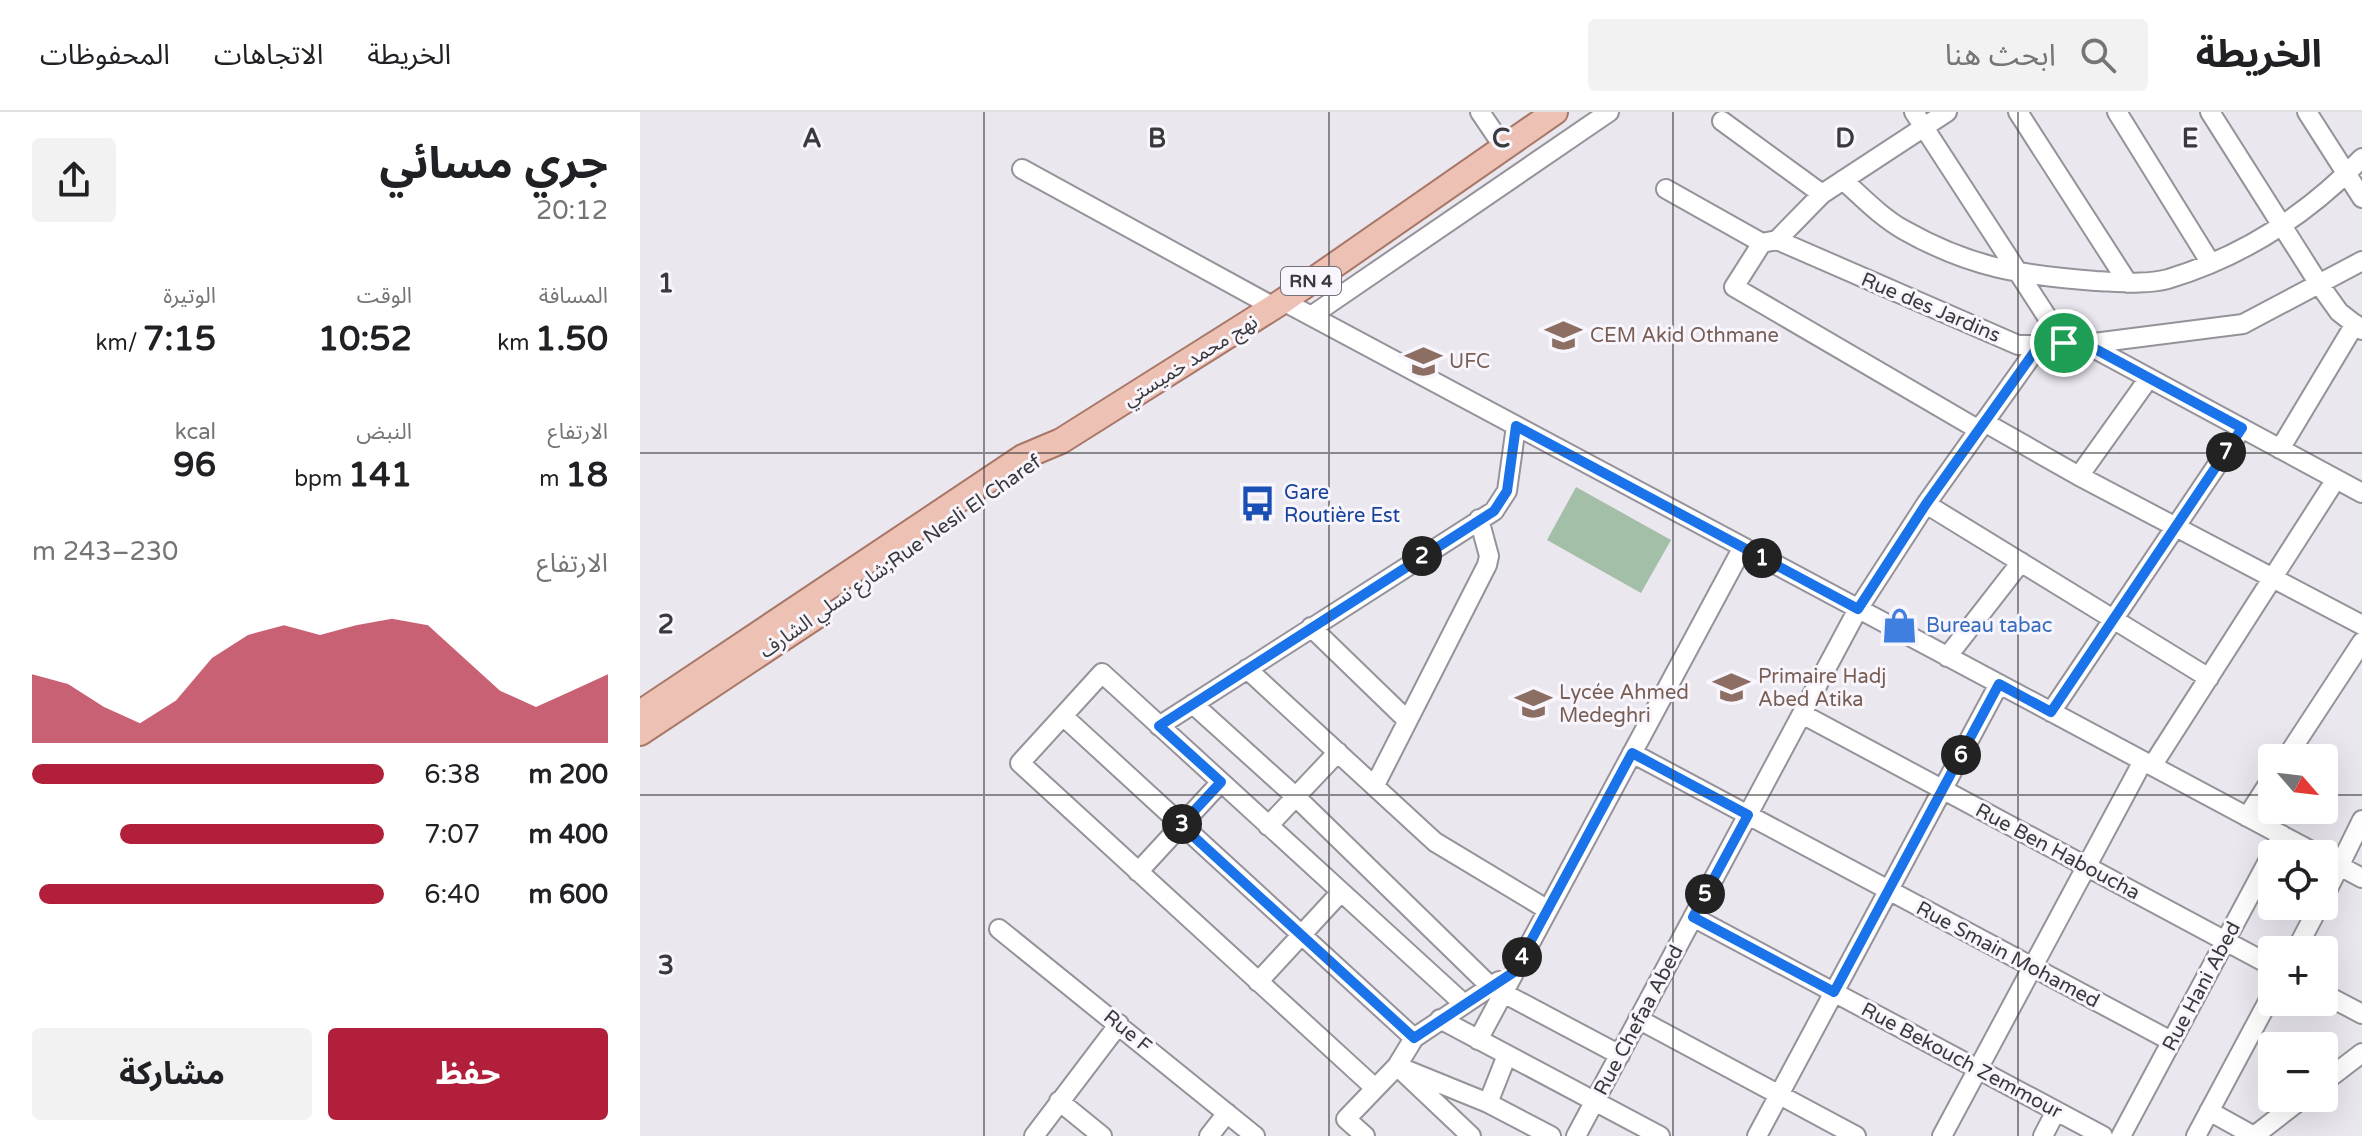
<!DOCTYPE html>
<html lang="ar">
<head>
<meta charset="utf-8">
<style>
	:root { --surface:#fff; --page:#f2f2f2; --text:#202124; --muted:#757577; --line:#e0e0e0; --accent:#b21f3a }
	body { margin:0; font-family:"Varela Round","Noto Sans Arabic",sans-serif; background:var(--page); color:var(--text); direction:rtl; height:100vh; display:flex; flex-direction:column; font-size:30px; white-space:nowrap }
	* { box-sizing:border-box; margin:0 }
	p { font-size:26px; color:var(--muted) }
	.icon { flex:none; width:44px; height:44px; fill:none; stroke:currentColor; stroke-width:2; stroke-linecap:round; stroke-linejoin:round }
	.map { position:relative; flex:1; overflow:hidden; direction:ltr }
	.drawer { display:flex; flex-direction:column; background:var(--surface); width:640px }
	.drawer>* { flex:none }
	.needle { width:52px; rotate:118deg }
	.fabs { position:absolute; left:1618px; top:632px; display:grid; gap:16px }
	.fabs a { display:grid; place-items:center; width:80px; height:80px; border-radius:8px; background:var(--surface); box-shadow:0 8px 32px #0002; font-size:40px }
	.pin { position:absolute; display:grid; place-items:center; width:68px; height:68px; color:#fff; margin:-34px; border:4px solid #fff; border-radius:50%; box-shadow:0 2px 8px #0007 }
	.km { position:absolute; width:40px; height:40px; margin:-20px; border-radius:50%; background:#222; color:#fff; font-size:22px; line-height:40px; text-align:center }
	.round { display:grid; place-items:center; flex:none; width:84px; height:84px; border-radius:8px; background:var(--page) }
	.head { display:flex; align-items:center; justify-content:space-between; height:136px; padding:0 32px }
	h1 { font-size:44px; font-weight:700; line-height:60px }
	.stats { display:grid; grid-template-columns:repeat(3,1fr); gap:12px; height:136px; padding:8px 32px }
	.stats div { display:grid; align-content:center }
	.stats b { font-size:34px; font-weight:700 }
	.stats small { font-size:22px; font-weight:400 }
	.stats p { font-size:22px }
	.chart { height:224px; padding:16px 32px }
	.chart p { display:flex; justify-content:space-between }
	.chart svg { width:100%; height:144px; margin-top:8px; fill:var(--accent); opacity:.7 }
	.action { display:flex; gap:16px; margin-top:auto; padding:16px 32px }
	.action a { flex:1; height:92px; border-radius:8px; background:var(--accent); color:#fff; font-size:32px; font-weight:700; line-height:92px; text-align:center }
	.action a+a { background:var(--page); color:var(--text) }
	ul { padding:0 32px; list-style:none; font-size:26px }
	li { display:grid; grid-template-columns:128px 96px 1fr; align-items:center; height:60px }
	li i { height:20px; border-radius:10px; background:var(--accent) }
	header { display:flex; align-items:center; gap:48px; box-sizing:border-box; height:112px; padding:0 40px; background:var(--surface); border-bottom:2px solid var(--line) }
	header strong { font-size:38px }
	nav { display:flex; gap:44px; margin-inline-start:auto; font-size:28px }
	.search { width:560px; height:72px; background:var(--page); display:flex; align-items:center; gap:20px; box-sizing:border-box; padding:0 28px; border-radius:8px; color:var(--muted); font-size:30px }
	main { display:flex; flex:1; min-height:0 }
	.map>svg:first-child { display:block }
</style>
</head>
<body>
<header>
<strong>الخريطة</strong>
<div class="search"><svg class="icon" aria-label="search" viewBox="0 0 24 24"><circle cx="10" cy="10" r="6"/><path d="M15 15l6 6"/></svg>ابحث هنا</div>
<nav><a>الخريطة</a><a>الاتجاهات</a><a>المحفوظات</a></nav>
</header>
<main>
<div class="map">
<svg width="1722" height="1024" viewBox="0 0 1722 1024">
	<rect width="100%" height="100%" fill="#eae7ef"/>
	<path fill="#a4bfa7" d="M936 375 1031 428 1001 481 907 428Z"/>
	<g fill="none" stroke-linecap="round" stroke-linejoin="round">
		<defs>
			<path id="minor" d="M840 0 863 34
				M1274 0 1424 231
				M1307 0 1182 82 1137 128 1122 131 1094 175 1339 318
				M1378 0 1488 171
				M1477 0 1570 150
				M1570 0 1679 172 1699 200 1722 218
				M1667 0 1722 86
				M1082 9 1182 82
				M382 57 634 195
				M1203 68C1222 85 1242 106 1264 118 1331 156 1381 163 1456 169 1479 170 1506 173 1528 167 1604 144 1668 102 1722 46
				M1026 77 1122 131
				M1137 128 1378 233 1446 232 1603 212 1722 149
				M643 189 1677 742
				M671 204 969 0
				M1446 232 1722 381
				M1344 310 1439 364 1722 513
				M1640 337 1715 212
				M1439 364 1509 266
				M1286 392 1569 566
				M671 515 767 608
				M1307 545 1381 450
				M607 557 795 730 908 798
				M553 592 656 685 850 874 980 943
				M1411 600 1602 316
				M1162 602 1632 854
				M423 604 774 926
				M519 614 854 399 867 379 876 314
				M992 641 1531 929
				M1646 646 1722 530
				M1512 654 1696 367
				M735 673 847 453 849 444 839 407
				M1607 705 1632 666
				M628 714 698 640
				M1690 749 1722 766
				M498 760 581 670
				M1684 785 1722 708
				M1053 805 1463 1024
				M359 817 615 1024
				M1656 838 1679 794
				M618 870 701 780
				M1684 882 1722 902
				M800 907 1020 1024
				M998 907 1216 1024
				M838 928 1103 435
				M1684 970 1722 941
				M735 976 380 651 462 561 824 892
				M419 989 462 1024
				M848 991 867 943
				M1569 999 1614 1024
				M394 1024 479 912
				M569 1024 587 1001
				M725 1024 706 1007 757 954 848 991 911 1024
				M831 1024 757 954 774 926 859 869
				M936 1024 1218 497 1286 392 1400 232
				M1117 1024 1359 572
				M1302 1024 1503 649
				M1403 1024 1416 999
				M1481 1024 1642 723
				M1556 1024 1632 882
				M1614 1024 1663 986"/>
			<path id="major" d="M0 601 383 345 421 329 643 189 915 0
				M0 621 178 503"/>
		</defs>
		<use href="#minor" stroke="#959299" stroke-width="22"/>
		<use href="#major" stroke="#a77768" stroke-width="28"/>
		<use href="#minor" stroke="#fff" stroke-width="18"/>
		<use href="#major" stroke="#edc1b3" stroke-width="24"/>
	</g>
	<g fill="none" stroke-linecap="round" stroke-linejoin="round">
		<defs>
			<path id="route" d="M1424 231 1446 232 1602 316 1411 600 1359 572 1194 880 1053 805 1108 703 992 641 874 860 774 926 541 713 581 670 519 614 854 399 867 379 876 314 1218 497 1286 392 1400 232Z"/>
		</defs>
		<use href="#route" stroke="#fff" stroke-width="16"/>
		<use href="#route" stroke="#1a73e8" stroke-width="10"/>
	</g>
	<path fill="none" stroke="#3a393b" stroke-width="2" stroke-opacity="0.55" d="M344 0V1024M689 0V1024M1033 0V1024M1378 0V1024M0 341H1722M0 683H1632M1684 683H1722"/>
	<defs>
		<symbol id="school-bare" viewBox="-9 -9 18 18"><path d="M0-5L7-2L0 1L-7-2ZM-4 1L0 2.5L4 1V4Q0 6-4 4Z" fill="#8d6e63" stroke="#f8f5fc" stroke-width="2.5" paint-order="stroke"/></symbol>
		<symbol id="bus-bare" viewBox="-9 -9 18 18"><path d="M-5-6H5V4H4V6H2V4H-2V6H-4V4H-5ZM-3.5-4V0h7V-4ZM-3.5 1.2v1.5H-2V1.2ZM2 1.2v1.5H3.5V1.2Z" fill="#1a4fb4" stroke="#f8f5fc" stroke-width="2.5" paint-order="stroke"/></symbol>
		<symbol id="shop-bare" viewBox="-9 -9 18 18"><path d="M-5-2.5h2.3a2.7 3.5 0 0 1 5.4 0H5L5.5 6h-11ZM-1.5-2.5h3a1.5 2.3 0 0 0-3 0Z" fill="#3f7fe0" stroke="#f8f5fc" stroke-width="2.5" paint-order="stroke"/></symbol>
	</defs>
	<g fill-rule="evenodd">
		<use href="#school-bare" x="898" y="198" width="51" height="51"/>
		<use href="#school-bare" x="758" y="224" width="51" height="51"/>
		<use href="#bus-bare" x="592" y="366" width="51" height="51"/>
		<use href="#shop-bare" x="1234" y="488" width="51" height="51"/>
		<use href="#school-bare" x="1066" y="550" width="51" height="51"/>
		<use href="#school-bare" x="868" y="566" width="51" height="51"/>
	</g>
	<g text-anchor="middle" stroke-width="6" stroke-linejoin="round" paint-order="stroke">
		<rect fill="#f8f5fc" stroke="#737175" stroke-width="2" x="641" y="155" width="60" height="28" rx="6"/>
		<g font-size="18" font-weight="bold" fill="#3a393b">
			<text x="671" y="175">RN 4</text>
		</g>
		<g font-size="20" fill="#3a393b" stroke="#f8f5fc">
			<text transform="translate(1291 195) rotate(23)" y="7">Rue des Jardins</text>
			<text transform="translate(550 248) rotate(-32)" y="7">نهج محمد خميستي</text>
			<text transform="translate(260 444) rotate(-35)" y="7">شارع نسلي الشارف;Rue Nesli El Charef</text>
			<text transform="translate(1418 739) rotate(28)" y="7">Rue Ben Haboucha</text>
			<text transform="translate(1368 842) rotate(28)" y="7">Rue Smain Mohamed</text>
			<text transform="translate(1561 874) rotate(-62)" y="7">Rue Hani Abed</text>
			<text transform="translate(998 908) rotate(-62)" y="7">Rue Chefaa Abed</text>
			<text transform="translate(488 919) rotate(39)" y="7">Rue F</text>
			<text transform="translate(1322 948) rotate(28)" y="7">Rue Bekouch Zemmour</text>
		</g>
		<g font-size="20" fill="#785e54" stroke="#f8f5fc" text-anchor="start">
			<text x="950" y="230">CEM Akid Othmane</text>
			<text x="809" y="256">UFC</text>
			<text x="1118" y="571">Primaire Hadj<tspan x="1118" dy="23">Abed Atika</tspan></text>
			<text x="919" y="587">Lycée Ahmed<tspan x="919" dy="23">Medeghri</tspan></text>
		</g>
		<g font-size="20" fill="#164399" stroke="#f8f5fc" text-anchor="start">
			<text x="644" y="387">Gare<tspan x="644" dy="23">Routière Est</tspan></text>
		</g>
		<g font-size="20" fill="#366cbe" stroke="#f8f5fc" text-anchor="start">
			<text x="1286" y="520">Bureau tabac</text>
		</g>
	</g>
	<g font-size="26" text-anchor="middle" font-weight="bold" fill="#3a393b" stroke="#f8f5fc" stroke-width="6" stroke-linejoin="round" paint-order="stroke">
		<text x="172" y="35">A</text>
		<text x="517" y="35">B</text>
		<text x="861" y="35">C</text>
		<text x="1205" y="35">D</text>
		<text x="1550" y="35">E</text>
		<text x="26" y="180">1</text>
		<text x="26" y="521">2</text>
		<text x="26" y="862">3</text>
	</g>
</svg>
<div class="fabs">
<a><svg class="needle" viewBox="-14 -14 28 28"><path d="M0-13l5 13h-10z" fill="#e53935"/><path d="M0 13l5-13h-10z" fill="#757577"/></svg></a>
<a><svg class="icon" aria-label="locate" viewBox="0 0 24 24"><circle cx="12" cy="12" r="6"/><path d="M12 2v4M12 18v4M2 12h4M18 12h4"/></svg></a>
<a>+</a>
<a>−</a>
</div>
<div class="pin" style="left:1424px;top:231px;background:#1e9e55"><svg class="icon" aria-label="arrive" viewBox="0 0 24 24"><path d="M6 21V4h12l-3 4 3 4H6"/></svg></div>
<b class="km" style="left:1122px;top:446px">1</b>
<b class="km" style="left:782px;top:444px">2</b>
<b class="km" style="left:542px;top:712px">3</b>
<b class="km" style="left:882px;top:845px">4</b>
<b class="km" style="left:1065px;top:782px">5</b>
<b class="km" style="left:1321px;top:643px">6</b>
<b class="km" style="left:1586px;top:340px">7</b>
</div>
<section class="drawer">
<div class="head"><div><h1>جري مسائي</h1><p>20:12</p></div><a class="round"><svg class="icon" aria-label="share" viewBox="0 0 24 24"><path d="M12 15V3M7 8l5-5 5 5M5 13v7h14v-7"/></svg></a></div>
<div class="stats">
<div><p>المسافة</p><b>1.50<small> km</small></b></div>
<div><p>الوقت</p><b>10:52</b></div>
<div><p>الوتيرة</p><b>7:15<small> /km</small></b></div>
</div>
<div class="stats">
<div><p>الارتفاع</p><b>18<small> m</small></b></div>
<div><p>النبض</p><b>141<small> bpm</small></b></div>
<div><p>kcal</p><b>96</b></div>
</div>
<div class="chart"><p><span>الارتفاع</span>230–243 m</p>
<svg viewBox="0 0 160 44" preserveAspectRatio="none"><path d="M0 44V23L10 26L20 33L30 38L40 31L50 18L60 11L70 8L80 11L90 8L100 6L110 8L120 18L130 28L140 33L150 28L160 23V44z"/></svg>
</div>
<ul>
<li><b>200 m</b>6:38<i style="width:100%"></i></li>
<li><b>400 m</b>7:07<i style="width:75%"></i></li>
<li><b>600 m</b>6:40<i style="width:98%"></i></li>
</ul>
<div class="action"><a>حفظ</a><a>مشاركة</a></div>
</section>
</main>
</body>
</html>
